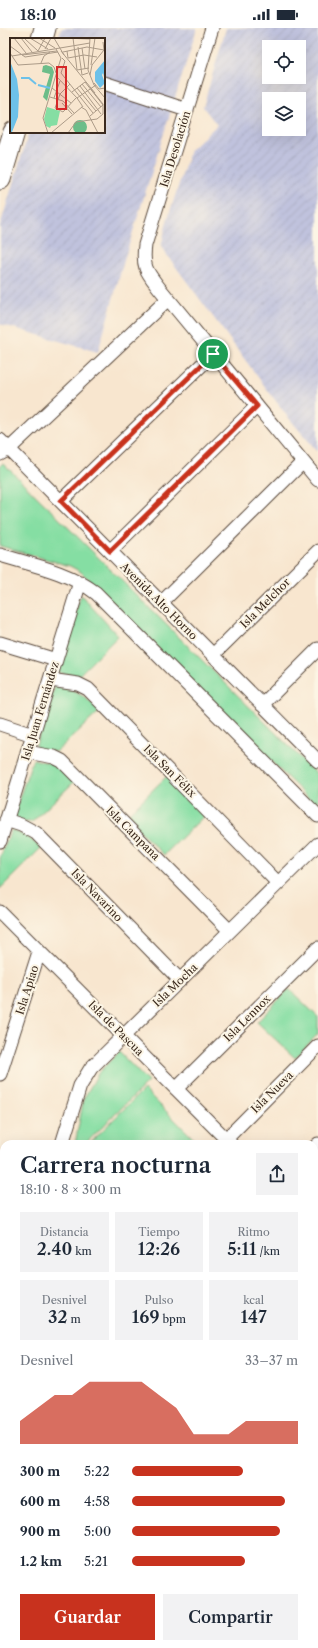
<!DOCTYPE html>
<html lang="es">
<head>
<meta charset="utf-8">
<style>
	:root { --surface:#fff; --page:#f2f2f3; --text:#1f2937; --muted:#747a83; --accent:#c8321e }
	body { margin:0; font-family:"Libre Caslon Text",serif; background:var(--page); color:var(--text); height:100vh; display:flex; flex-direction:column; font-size:15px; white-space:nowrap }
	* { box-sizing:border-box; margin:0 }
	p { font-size:13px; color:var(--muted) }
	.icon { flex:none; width:22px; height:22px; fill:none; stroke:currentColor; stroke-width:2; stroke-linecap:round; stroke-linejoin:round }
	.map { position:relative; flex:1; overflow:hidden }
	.sheet { position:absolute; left:0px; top:1112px; width:318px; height:508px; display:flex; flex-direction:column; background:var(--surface); border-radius:12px 12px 0 0; box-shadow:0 4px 16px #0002 }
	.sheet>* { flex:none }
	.fabs { position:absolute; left:262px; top:12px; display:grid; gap:8px }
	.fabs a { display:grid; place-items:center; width:44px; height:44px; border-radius:0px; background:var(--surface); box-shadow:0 4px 16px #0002; font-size:20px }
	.pin { position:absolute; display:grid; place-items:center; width:34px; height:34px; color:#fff; margin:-17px; border:2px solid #fff; border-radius:50%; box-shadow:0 1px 4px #0007 }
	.round { display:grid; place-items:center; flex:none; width:42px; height:42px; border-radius:0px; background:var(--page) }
	.headline { display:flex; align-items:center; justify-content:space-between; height:68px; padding:0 20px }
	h1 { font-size:22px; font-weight:600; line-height:30px }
	.figures { display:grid; grid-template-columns:repeat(3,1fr); gap:6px; height:68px; padding:4px 20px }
	.figures div { display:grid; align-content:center; border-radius:0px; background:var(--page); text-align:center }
	.figures b { font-size:17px; font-weight:600 }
	.figures small { font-size:11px; font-weight:400 }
	.figures p { font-size:11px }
	.chart { height:112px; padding:8px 20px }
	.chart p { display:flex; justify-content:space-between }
	.chart svg { width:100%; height:72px; margin-top:4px; fill:var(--accent); opacity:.7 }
	.button { display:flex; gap:8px; margin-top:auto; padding:8px 20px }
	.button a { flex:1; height:46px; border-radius:0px; background:var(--accent); color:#fff; font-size:16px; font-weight:600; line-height:46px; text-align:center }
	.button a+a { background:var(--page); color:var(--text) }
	ul { padding:0 20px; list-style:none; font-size:13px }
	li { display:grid; grid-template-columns:64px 48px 1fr; align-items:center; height:30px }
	li i { height:10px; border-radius:5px; background:var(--accent) }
	.status { display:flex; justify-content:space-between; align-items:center; height:28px; padding:0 20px; background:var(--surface); direction:ltr }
	.status svg { height:11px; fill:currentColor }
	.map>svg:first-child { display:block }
</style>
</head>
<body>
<div class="status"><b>18:10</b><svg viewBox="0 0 49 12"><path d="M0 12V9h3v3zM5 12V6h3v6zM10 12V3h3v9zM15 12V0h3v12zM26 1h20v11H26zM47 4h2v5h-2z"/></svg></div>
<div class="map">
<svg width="318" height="1620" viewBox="0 0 318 1620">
	<defs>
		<pattern id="industrial-furrows" width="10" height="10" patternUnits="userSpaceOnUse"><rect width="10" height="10" fill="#c0c2dd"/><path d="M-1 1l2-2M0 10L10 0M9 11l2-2" fill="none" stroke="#a6a7bd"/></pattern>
	</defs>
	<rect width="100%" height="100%" fill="#fcf5e5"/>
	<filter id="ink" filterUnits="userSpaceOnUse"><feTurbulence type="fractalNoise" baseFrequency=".025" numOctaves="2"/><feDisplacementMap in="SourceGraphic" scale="8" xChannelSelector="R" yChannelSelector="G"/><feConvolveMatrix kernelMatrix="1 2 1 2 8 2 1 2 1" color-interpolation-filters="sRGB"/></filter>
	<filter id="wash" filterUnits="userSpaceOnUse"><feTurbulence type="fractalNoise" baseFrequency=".012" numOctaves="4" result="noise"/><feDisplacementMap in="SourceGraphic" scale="16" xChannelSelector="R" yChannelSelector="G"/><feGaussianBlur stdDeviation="0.9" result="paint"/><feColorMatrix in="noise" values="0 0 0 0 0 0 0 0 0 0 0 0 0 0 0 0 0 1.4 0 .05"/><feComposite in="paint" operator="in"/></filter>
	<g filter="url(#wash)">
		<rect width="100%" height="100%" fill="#f8e6cf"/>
		<path fill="url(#industrial-furrows)" fill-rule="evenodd" d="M62 0H197L125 229 98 324 0 296V198L29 104H104V11H58Z
			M226 0H318V424L287 388 161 219 167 193 190 122 217 97 203 79ZM269 19H299V49H269ZM269 71H299V101H269Z"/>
		<path fill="#85dea3" stroke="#608460" d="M3 435 318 747V780L81 544 70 538 0 518V438Z
			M81 567 118 608 78 648 57 644Z
			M55 658C79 664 82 666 100 683L56 724 35 720Z
			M33 731 57 737 75 753 32 794H23L12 790Z
			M168 747 206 786 164 827 125 789Z
			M11 802 28 809 41 820 0 861V830Z
			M289 961 318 989V1006L295 1030 257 994Z
			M119 1024 148 1054 85 1116H75L84 1070 99 1044Z
			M144 1061 199 1116H89Z"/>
	</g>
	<g filter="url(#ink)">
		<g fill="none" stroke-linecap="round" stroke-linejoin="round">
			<defs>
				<path id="street" d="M212 0 145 217C142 240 147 244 160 261L318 452
					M104 55 187 82
					M0 412 318 733
					M0 426 9 421 168 271
					M61 473 213 326
					M110 523 257 378
					M0 527C33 537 69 544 96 565L318 788
					M161 575 303 434
					M0 615 56 632
					M213 627 318 523
					M50 652 78 656 88 661 278 855
					M262 677 318 621
					M0 696 33 707
					M27 724 54 729 62 733 230 903
					M6 792 21 797 36 805 180 952
					M0 813 80 554
					M0 884 231 1116
					M0 1046 39 924
					M176 1061 318 920
					M226 1111 318 1018
					M62 1116 80 1058 91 1040 318 816
					M314 1120 318 1116
					M314 1199 318 1203
					M314 1227 318 1223
					M0 1230 4 1231
					M314 1294 318 1298
					M0 1315 4 1303
					M0 1380 4 1381
					M314 1400 318 1404
					M0 1454 4 1455
					M314 1507 318 1511
					M0 1526 4 1527
					M0 1604 4 1605
					M314 1605 318 1609
					M40 1616 54 1620
					M127 1616 131 1620
					M226 1616 230 1620
					M92 1620 93 1616
					M302 1620 306 1616"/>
				<path id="primary" d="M42 11 45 0
					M0 151 14 104"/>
			</defs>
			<use href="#street" stroke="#574639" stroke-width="15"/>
			<use href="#primary" stroke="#574639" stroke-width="23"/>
			<use href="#street" stroke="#fff" stroke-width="13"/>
			<use href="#primary" stroke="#fff" stroke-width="21"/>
		</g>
	</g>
	<g fill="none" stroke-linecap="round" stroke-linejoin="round" filter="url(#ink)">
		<defs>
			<path id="route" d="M213 326 257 378 110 523 61 473Z"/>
		</defs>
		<use href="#route" stroke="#fff" stroke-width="8"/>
		<use href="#route" stroke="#c8321e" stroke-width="5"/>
	</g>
	<g text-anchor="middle" stroke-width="4" stroke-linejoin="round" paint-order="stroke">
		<g font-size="11" fill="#3b2a1e" stroke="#fcf5e5">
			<text transform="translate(175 121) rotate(-73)" y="4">Isla Desolación</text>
			<text transform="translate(159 573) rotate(45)" y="4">Avenida Alto Horno</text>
			<text transform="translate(265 575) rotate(-45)" y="4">Isla Melchor</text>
			<text transform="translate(40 683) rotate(-73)" y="4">Isla Juan Fernández</text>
			<text transform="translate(170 743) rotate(45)" y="4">Isla San Félix</text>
			<text transform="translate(133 805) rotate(45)" y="4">Isla Campana</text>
			<text transform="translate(97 867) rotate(46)" y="4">Isla Navarino</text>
			<text transform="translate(175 957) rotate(-44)" y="4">Isla Mocha</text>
			<text transform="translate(27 962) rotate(-72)" y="4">Isla Apiao</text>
			<text transform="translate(247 990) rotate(-45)" y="4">Isla Lennox</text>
			<text transform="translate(116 1000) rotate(45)" y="4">Isla de Pascua</text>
			<text transform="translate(272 1064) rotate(-45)" y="4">Isla Nueva</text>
		</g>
	</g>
	<g transform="translate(10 10)">
		<rect width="95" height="95" fill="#f8e6cf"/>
		<path d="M36 27 42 29 44 34 37 63 33 59 40 36 32 34 33 28ZM63 89a7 7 0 1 1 14 0a7 7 0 1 1-14 0Z" fill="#6cbd89"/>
		<path d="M37 69 50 73 47 87 41 88 40 90 36 88 34 81Z" fill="#85dea3"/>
		<path d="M95 22V42L93 35 92 37 95 45 90 50 85 43V34ZM0 23 7 41 9 57 8 79 2 94H0Z" fill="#6dc1e9"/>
		<path fill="none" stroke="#6dc1e9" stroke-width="2" d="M11 40H19L26 46M28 47 40 50"/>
		<path fill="none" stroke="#ac9b88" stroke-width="1" d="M4 0 16 15M11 0 22 14M20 0 38 11M29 0 45 10M44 0 54 17M53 0 80 1M63 0 67 32 79 30M80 0 78 32 84 47 95 60M15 1 28 13M0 8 15 19 48 14M68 9 72 37 78 35M72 10 75 31M35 11 41 0M28 13 35 0M51 13 85 55M57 13 58 20 74 17 87 19M53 14 77 9 94 12M0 15 8 27 39 25 44 29 46 35M12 17 47 13M2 18 80 5M52 20 55 23 51 35 83 75M31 25 34 18 40 14M81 27 85 0M80 37 82 27 94 12 93 4M47 39 68 61M84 45 89 51 95 50M60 46 50 56 45 70 53 74 66 60M72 46 91 69M70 48 91 76M42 50 61 65M67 50 86 73M62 54 75 44 93 67 80 78M40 59 53 63 64 75M44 60 50 43M52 65 62 76M71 69 76 72 88 95M73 69 67 60 86 47M38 95 33 80 51 20 46 11M41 95 72 69M58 95 66 84 87 81 93 76V66L81 51"/>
		<path fill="#d62828" fill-opacity="0.15" stroke="#d62828" stroke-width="2" d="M47 29H56V71H47Z"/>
		<rect width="95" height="95" fill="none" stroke="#3b2a1e" stroke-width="2"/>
	</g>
</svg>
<div class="fabs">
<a><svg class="icon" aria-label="locate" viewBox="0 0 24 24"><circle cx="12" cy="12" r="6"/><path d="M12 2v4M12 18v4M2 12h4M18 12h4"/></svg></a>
<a><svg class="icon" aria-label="layers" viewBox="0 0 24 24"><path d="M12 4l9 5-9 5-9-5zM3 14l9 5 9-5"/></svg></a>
</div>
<div class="pin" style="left:213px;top:326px;background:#1e9e55"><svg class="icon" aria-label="arrive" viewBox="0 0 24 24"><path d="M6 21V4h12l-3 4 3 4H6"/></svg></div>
<section class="sheet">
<div class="headline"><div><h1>Carrera nocturna</h1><p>18:10 · 8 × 300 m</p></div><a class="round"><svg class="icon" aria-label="share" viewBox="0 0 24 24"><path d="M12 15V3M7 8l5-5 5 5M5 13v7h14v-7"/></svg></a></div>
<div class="figures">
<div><p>Distancia</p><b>2.40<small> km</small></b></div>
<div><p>Tiempo</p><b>12:26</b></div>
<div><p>Ritmo</p><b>5:11<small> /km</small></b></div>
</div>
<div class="figures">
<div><p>Desnivel</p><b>32<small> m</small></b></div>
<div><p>Pulso</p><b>169<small> bpm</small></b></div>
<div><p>kcal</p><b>147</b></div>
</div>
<div class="chart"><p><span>Desnivel</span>33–37 m</p>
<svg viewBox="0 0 160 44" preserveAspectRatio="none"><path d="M0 44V30L10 22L20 14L30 14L40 6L50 6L60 6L70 6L80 14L90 22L100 38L110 38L120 38L130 30L140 30L150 30L160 30V44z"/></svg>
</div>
<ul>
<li><b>300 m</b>5:22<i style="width:67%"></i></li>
<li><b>600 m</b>4:58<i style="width:92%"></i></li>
<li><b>900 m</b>5:00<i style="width:89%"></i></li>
<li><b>1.2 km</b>5:21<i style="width:68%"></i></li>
</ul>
<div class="button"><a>Guardar</a><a>Compartir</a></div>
</section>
</div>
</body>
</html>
